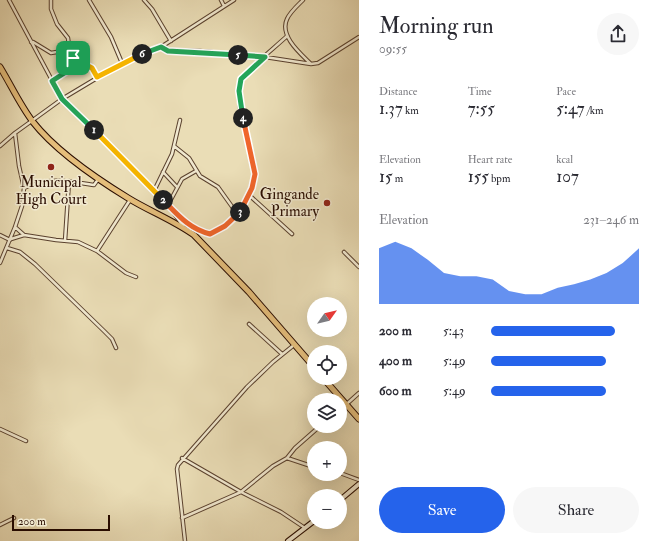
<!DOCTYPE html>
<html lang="en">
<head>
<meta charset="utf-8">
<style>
	:root { --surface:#fff; --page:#f7f7f7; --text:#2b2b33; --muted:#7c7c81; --accent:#2563eb }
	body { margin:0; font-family:"IM FELL Double Pica",serif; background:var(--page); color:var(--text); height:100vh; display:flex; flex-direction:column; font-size:15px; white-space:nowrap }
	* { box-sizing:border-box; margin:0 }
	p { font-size:13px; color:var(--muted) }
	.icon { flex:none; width:22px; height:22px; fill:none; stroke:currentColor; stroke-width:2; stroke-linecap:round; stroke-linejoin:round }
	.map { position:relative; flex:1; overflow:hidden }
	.drawer { display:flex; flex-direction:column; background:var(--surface); width:300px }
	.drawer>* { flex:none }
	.needle { width:26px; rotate:56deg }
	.buttons { position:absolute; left:307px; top:297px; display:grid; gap:8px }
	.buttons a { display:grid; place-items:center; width:40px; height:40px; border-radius:50%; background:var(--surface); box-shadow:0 4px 16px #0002; font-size:20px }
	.scale { position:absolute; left:12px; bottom:10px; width:98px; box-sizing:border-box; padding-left:4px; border:2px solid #2a0d00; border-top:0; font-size:11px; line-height:14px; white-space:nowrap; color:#2a0d00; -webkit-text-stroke:3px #f1e9d0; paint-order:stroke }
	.pin { position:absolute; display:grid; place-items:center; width:34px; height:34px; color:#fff; margin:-17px; border-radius:8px; box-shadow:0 2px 6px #0006 }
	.km { position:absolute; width:20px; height:20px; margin:-10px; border-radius:50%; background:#222; color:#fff; font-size:11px; line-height:20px; text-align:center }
	.round { display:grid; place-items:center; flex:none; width:42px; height:42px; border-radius:21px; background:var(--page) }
	.overview { display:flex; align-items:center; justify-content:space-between; height:68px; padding:0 20px }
	h1 { font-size:22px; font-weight:600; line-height:30px }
	.metrics { display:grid; grid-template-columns:repeat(3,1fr); gap:6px; height:68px; padding:4px 20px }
	.metrics div { display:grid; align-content:center }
	.metrics b { font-size:17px; font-weight:600 }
	.metrics small { font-size:11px; font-weight:400 }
	.metrics p { font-size:11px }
	.chart { height:112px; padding:8px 20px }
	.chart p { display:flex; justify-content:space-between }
	.chart svg { width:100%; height:72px; margin-top:4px; fill:var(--accent); opacity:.7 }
	.primary-button { display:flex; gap:8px; margin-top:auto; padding:8px 20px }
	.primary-button a { flex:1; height:46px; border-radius:24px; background:var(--accent); color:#fff; font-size:16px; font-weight:600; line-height:46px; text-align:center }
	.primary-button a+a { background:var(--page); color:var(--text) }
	ul { padding:0 20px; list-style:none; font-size:13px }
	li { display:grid; grid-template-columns:64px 48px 1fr; align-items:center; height:30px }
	li i { height:10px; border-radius:5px; background:var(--accent) }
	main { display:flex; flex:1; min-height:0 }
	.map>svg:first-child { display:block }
</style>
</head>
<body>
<main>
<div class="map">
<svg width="359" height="541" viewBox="0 0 359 541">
	<rect width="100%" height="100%" fill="#eaddb6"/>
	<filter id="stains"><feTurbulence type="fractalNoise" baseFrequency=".005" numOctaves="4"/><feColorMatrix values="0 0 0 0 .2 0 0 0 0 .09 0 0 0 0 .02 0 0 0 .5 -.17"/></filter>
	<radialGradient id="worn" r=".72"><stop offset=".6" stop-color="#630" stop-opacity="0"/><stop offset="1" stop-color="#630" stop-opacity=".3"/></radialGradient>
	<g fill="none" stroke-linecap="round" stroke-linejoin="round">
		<defs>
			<path id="street" d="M9 0 62 99 122 63 161 47 234 0
				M51 0V9L57 24 68 38 70 54 92 69 97 77
				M89 0 111 37 122 63
				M144 0 152 9 171 41
				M221 0 224 6
				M303 0C297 6 290 12 287 19 279 36 301 54 311 64L318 63 359 37
				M31 42H33L51 53 68 50
				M161 47 168 51H200L265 57 311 64
				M70 69 84 64
				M52 81 69 70 73 58
				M0 146 15 133
				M174 146 189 158 200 176 218 187 238 215
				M163 172 177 187
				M24 188C49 177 68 181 94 185L99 178
				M154 191 172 154 180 120
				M249 195 292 234
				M168 205 182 179 196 171
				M179 218 203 233 210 235C224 229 239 216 246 202 249 194 256 183 255 174 254 145 232 109 241 80 243 73 279 44 287 36
				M0 235 10 240
				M24 235 56 240 78 242 97 251 126 273 136 277
				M11 239 24 235 15 227
				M65 241 69 181
				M7 248 20 252 35 264 104 331 112 339 116 348
				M97 251 130 200
				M344 252 359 267
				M0 263 15 227 22 206 24 188 19 166 15 133 62 99 168 205 183 226
				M249 324 282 354
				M340 410 359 393
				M0 429 26 441
				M182 458 241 492 273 466 287 458 314 467
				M287 458 295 448 320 426
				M340 473 359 480
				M182 518 241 492 281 512 305 528
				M0 525 14 518
				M185 541 177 469 178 465 247 387 273 362 294 345"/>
			<path id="secondary" d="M340 500 359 484
				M288 541 314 521"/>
			<path id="highway" d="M0 67C11 85 20 105 33 122 55 150 97 179 128 198 149 211 173 220 194 235L249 292 314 367
				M323 378 359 419"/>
		</defs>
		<use href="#street" stroke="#5a412e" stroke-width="4.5"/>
		<use href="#secondary" stroke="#2a0d00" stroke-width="6"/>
		<use href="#highway" stroke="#2a0d00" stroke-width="7"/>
		<use href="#street" stroke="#f1e9d0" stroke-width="2.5"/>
		<use href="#secondary" stroke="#f1e9d0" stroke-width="4"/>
		<use href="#highway" stroke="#e5be7b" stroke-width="5"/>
	</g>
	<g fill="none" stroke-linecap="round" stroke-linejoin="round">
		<defs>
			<path id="split-1" d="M73 58 69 70 52 81 62 99 94 130"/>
			<path id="split-2" d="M94 130 163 200"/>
			<path id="split-3" d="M163 200C177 214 189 229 210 234L225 226 240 212"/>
			<path id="split-4" d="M240 212 252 188 255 174 243 118"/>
			<path id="split-5" d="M238 55 265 57 241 79 239 91 243 118"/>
			<path id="split-6" d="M142 54 161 47 168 51 238 55"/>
			<path id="split-7" d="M73 58 92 68 97 77 142 54"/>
		</defs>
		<use href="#split-1" stroke="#fff" stroke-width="8"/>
		<use href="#split-2" stroke="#fff" stroke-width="8"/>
		<use href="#split-3" stroke="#fff" stroke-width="8"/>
		<use href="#split-4" stroke="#fff" stroke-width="8"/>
		<use href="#split-5" stroke="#fff" stroke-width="8"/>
		<use href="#split-6" stroke="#fff" stroke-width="8"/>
		<use href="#split-7" stroke="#fff" stroke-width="8"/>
		<use href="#split-1" stroke="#22a559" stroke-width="5"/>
		<use href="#split-2" stroke="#f5b400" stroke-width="5"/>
		<use href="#split-3" stroke="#f0652b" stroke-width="5"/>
		<use href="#split-4" stroke="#f0652b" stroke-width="5"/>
		<use href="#split-5" stroke="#22a559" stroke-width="5"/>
		<use href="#split-6" stroke="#22a559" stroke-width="5"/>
		<use href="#split-7" stroke="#f5b400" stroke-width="5"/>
	</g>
	<g fill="#8f2418" stroke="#f1e9d0" stroke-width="1.5">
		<circle cx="51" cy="167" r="4"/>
		<circle cx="327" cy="203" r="4"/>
	</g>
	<g text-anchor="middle" stroke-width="3" stroke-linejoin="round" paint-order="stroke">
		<g font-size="15" fill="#2a0d00" stroke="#f1e9d0">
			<text x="51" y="187">Municipal<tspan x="51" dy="17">High Court</tspan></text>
			<text x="319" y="199" text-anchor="end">Gingande<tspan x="319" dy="17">Primary</tspan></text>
		</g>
	</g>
	<rect width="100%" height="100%" filter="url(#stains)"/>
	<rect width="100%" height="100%" fill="url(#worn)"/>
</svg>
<div class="buttons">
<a><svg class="needle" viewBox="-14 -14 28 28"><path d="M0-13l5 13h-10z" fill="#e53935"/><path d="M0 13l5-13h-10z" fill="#7c7c81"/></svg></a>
<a><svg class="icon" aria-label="locate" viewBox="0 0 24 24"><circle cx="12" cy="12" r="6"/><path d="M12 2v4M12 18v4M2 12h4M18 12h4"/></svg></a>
<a><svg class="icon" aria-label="layers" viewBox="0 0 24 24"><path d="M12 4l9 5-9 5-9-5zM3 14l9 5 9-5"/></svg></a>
<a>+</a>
<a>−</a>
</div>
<div class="scale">200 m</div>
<div class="pin" style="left:73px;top:58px;background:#1e9e55"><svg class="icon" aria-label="arrive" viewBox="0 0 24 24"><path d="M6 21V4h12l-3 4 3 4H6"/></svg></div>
<b class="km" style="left:94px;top:130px">1</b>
<b class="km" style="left:163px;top:200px">2</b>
<b class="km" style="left:240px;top:212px">3</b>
<b class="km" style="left:243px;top:118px">4</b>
<b class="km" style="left:238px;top:55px">5</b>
<b class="km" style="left:142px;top:54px">6</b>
</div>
<section class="drawer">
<div class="overview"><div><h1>Morning run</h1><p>09:55</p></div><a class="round"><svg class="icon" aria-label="share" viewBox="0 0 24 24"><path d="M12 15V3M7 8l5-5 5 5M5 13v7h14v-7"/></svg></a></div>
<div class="metrics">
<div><p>Distance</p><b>1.37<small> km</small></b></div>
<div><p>Time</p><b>7:55</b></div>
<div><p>Pace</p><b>5:47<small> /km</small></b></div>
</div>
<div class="metrics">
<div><p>Elevation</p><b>15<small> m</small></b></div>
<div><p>Heart rate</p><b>155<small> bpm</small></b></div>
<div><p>kcal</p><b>107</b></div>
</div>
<div class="chart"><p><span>Elevation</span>231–246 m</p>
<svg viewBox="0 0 160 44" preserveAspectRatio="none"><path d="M0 44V10L10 6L20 10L30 17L40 25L50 27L60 27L70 29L80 36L90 38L100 38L110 34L120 32L130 29L140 25L150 19L160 10V44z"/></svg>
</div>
<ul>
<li><b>200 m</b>5:43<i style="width:84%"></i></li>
<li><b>400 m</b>5:49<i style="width:78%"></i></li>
<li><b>600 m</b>5:49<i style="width:78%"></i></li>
</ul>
<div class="primary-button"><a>Save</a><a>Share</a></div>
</section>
</main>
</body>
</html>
